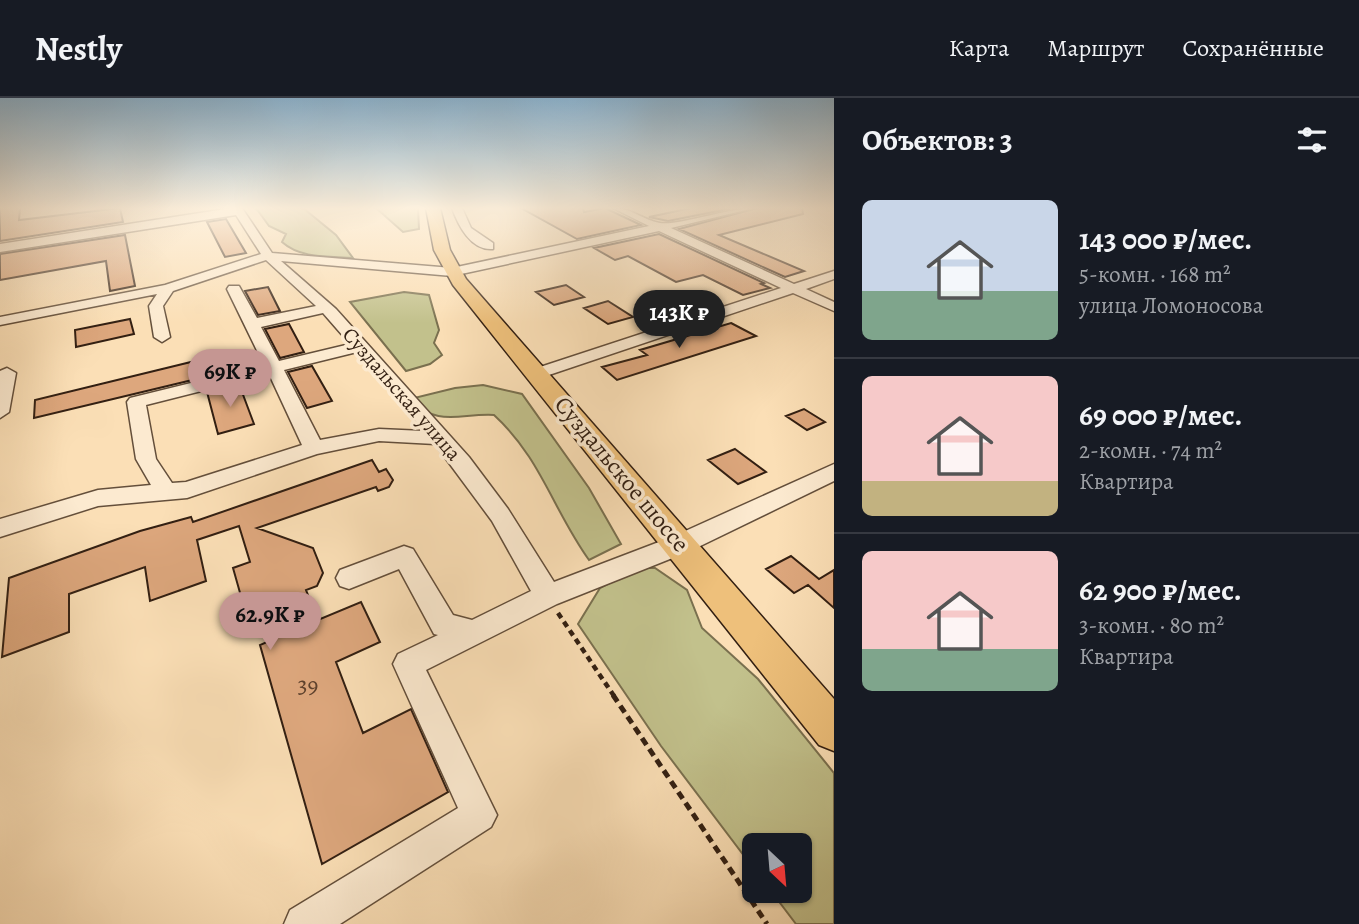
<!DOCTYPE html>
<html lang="ru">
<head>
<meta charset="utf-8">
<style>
  :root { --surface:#171b24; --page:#242831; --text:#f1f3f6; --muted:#9ea1a6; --line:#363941; --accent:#c59692 }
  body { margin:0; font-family:Alegreya,serif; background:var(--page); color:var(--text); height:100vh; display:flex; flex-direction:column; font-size:26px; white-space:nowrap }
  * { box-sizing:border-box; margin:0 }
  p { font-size:23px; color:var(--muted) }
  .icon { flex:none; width:38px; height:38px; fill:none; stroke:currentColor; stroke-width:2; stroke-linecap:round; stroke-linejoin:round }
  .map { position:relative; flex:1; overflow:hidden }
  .drawer { display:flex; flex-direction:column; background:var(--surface); width:525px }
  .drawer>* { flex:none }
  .needle { width:46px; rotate:154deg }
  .tools { position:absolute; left:742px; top:735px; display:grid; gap:14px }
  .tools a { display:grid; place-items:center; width:70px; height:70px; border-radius:10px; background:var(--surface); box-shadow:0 2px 5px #0004; font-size:35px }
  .price { position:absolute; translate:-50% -60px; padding:0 16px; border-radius:24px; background:var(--accent); color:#111; font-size:23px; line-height:46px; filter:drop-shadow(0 2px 4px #0008) }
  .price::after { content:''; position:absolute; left:50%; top:42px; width:21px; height:16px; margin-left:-10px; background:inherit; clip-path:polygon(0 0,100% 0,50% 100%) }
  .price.active { background:#222; color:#fff }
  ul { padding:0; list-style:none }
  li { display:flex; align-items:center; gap:21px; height:175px; padding:0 28px }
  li+li { border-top:2px solid var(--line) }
  li span { display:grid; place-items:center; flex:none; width:196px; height:140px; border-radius:10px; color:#555 }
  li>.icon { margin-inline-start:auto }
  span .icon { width:84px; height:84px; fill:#fffc; stroke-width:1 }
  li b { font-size:30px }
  h2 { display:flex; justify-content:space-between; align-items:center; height:84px; padding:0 28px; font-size:30px }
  header { display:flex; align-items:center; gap:42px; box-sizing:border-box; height:98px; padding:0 35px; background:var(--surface); border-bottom:2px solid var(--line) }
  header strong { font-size:33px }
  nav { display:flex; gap:38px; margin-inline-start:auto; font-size:24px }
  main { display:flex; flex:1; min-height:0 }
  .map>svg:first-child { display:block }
  .green { fill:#c2c18c; stroke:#7a704f; stroke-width:2 }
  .building { fill:#dda77d; stroke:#321f12; stroke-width:2 }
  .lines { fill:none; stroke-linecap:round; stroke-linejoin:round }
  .minor-casing { stroke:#644f3b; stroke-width:3 }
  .major-casing { stroke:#321f12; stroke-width:3 }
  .path-far1 { stroke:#321f12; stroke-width:4.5; stroke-dasharray:6 4.5; stroke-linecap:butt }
  .path { stroke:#321f12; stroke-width:5; stroke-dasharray:8 5; stroke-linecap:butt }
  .minor { fill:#fcead0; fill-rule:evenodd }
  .major { fill:#eec07b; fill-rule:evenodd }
  .labels { text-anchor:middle; stroke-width:7; stroke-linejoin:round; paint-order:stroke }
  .far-street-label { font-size:21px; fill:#321f12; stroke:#fcead0 }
  .street-label { font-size:24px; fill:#321f12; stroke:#fcead0 }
  .near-number-label { font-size:24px; fill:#5d412d }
</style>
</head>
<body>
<header>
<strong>Nestly</strong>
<nav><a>Карта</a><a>Маршрут</a><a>Сохранённые</a></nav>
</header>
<main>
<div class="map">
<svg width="834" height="826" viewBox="0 0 834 826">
  <rect width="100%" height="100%" fill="#fbdfb6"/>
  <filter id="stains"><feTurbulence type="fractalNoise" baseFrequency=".00286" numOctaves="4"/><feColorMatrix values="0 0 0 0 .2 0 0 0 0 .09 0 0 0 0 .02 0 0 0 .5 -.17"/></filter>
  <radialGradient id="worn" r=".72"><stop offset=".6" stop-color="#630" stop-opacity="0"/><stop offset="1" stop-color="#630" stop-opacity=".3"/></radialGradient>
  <path class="green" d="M256,110h47l33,27 17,23c-24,-2 -52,1 -71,-16l4,-8 -17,-8z
    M376,110h42l1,21 -16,3z
    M404,194l25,3 10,35 -5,13 8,12 -12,9 -24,7 -56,-69z
    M483,287l39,9 67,94 32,56 -32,16c-36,-50 -48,-102 -95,-145 -34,-2 -56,13 -84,-16l45,-11z
    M637,470h18l32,22 15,38 56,51 76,94v151h-38l-25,-33h29v-46h-46v24l-93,-123 -83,-122 22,-36z"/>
  <path class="building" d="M0,110h20l-1,12 101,-12 3,14 -123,19z
    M521,110h62l1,4 21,-4 36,17 -64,14z
    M691,110h42l-65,13 -19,-4z
    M757,110h45l1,6 -84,21 85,36 -19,6 -106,-48z
    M226,121l20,34 -21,4 -18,-35z
    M659,136l105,49 -3,1 9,4 -27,7 -40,-20 -27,7 -48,-26 -13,4 -21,-12z
    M125,137l10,51 -25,5 -4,-30 -106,19v-26z
    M566,187l18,12 -30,8 -18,-13z
    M268,189l12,24 -22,4 -13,-24z
    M608,203l25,16 -25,7 -24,-16z
    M130,221l4,15 -58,13 -1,-17z
    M731,225l25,13 -139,44 -15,-13 45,-12 -7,-5z
    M289,226l15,28 -24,6 -15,-29z
    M232,254l7,16 -5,2 -200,48 1,-18z
    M312,268l20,35 -25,7 -19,-36z
    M239,286l15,40 -36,10 -11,-42z
    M804,311l21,13 -18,8 -21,-14z
    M735,351l31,23 -28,12 -30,-24z
    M372,362l7,12 7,-3 7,11 -4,7 -11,4 -2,-4 -119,41 56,20 10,25 -6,13 -11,4 12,30 43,-18 19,40 -44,20 27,71 48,-24 37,83 -126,72 -62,-219 14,-6 -10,-32 -18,7 -13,-46 17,-6 -11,-36 -42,14 9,41 -56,20 -5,-34 -76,27v38l-67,25 7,-79 131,-47 51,-14 2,5z
    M791,458l28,23 15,-9v38l-26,-23 -14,8 -28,-24z"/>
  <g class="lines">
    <defs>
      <path id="minor" d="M232,110h10l30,45 180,15 197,-42 -36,-18c19,0 30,12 47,15 17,3 69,-15 94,-15l-83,20 123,56 40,-13v8l-28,10 28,13v9l-41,-18 -256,86 -9,-5 3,-4 250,-82 -122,-57 -207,45 -171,-15 55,48 133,148 39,52 46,73 118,-45 162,-73v17l-144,70 -133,53 -131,66 71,145 -6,12 -151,97h-56l6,-14 168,-102 -65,-144 5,-10 40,-19 -4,-1 -35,-65 -50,20 -9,-3 -4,-8 4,-8 64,-24 9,3 40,66 19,5 59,-29 -39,-70 -57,-77 -56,-3 -62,13 -130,44 -89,8 -98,31v-18l98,-29 53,-5 -15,-26 -9,-57 3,-4 134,-33 -37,-76 2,-3h10l18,32 59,-12 -50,-46 -93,31 -10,15 7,31 -8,5 -8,-5 -5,-31 8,-12 -157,31v-8l165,-32 96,-31 -25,-39 -236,37v-8zM323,215l27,31 -71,17 -18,-34zM357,254l67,79 -45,-2 -59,11 -36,-70zM269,276l33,71 -116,37 -14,1 -16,-24 -10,-54z
        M452,110h10l9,20 22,15v6c-22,2 -35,-24 -41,-41z
        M7,270l9,5 -7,39 -9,6v-47z"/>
      <path id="major" d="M426,110h14l10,42 16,29 368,420v52l-15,-6 -366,-460 -19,-35z"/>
    </defs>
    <use href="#minor" class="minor-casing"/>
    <use href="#major" class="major-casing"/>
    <path class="path-far1" d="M558,515l56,83"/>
    <path class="path" d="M613,597l154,229"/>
    <use href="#minor" class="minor"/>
    <use href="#major" class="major"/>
  </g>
  <linearGradient id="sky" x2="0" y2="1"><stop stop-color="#8cb6d4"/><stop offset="0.49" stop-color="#fdf1de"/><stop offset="1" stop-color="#fdf1de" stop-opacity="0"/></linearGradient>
  <rect width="834" height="225" fill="url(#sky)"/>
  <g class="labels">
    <g class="far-street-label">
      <text transform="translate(402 296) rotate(49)" y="7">Суздальская улица</text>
    </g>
    <g class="street-label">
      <text transform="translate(622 376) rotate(50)" y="8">Суздальское шоссе</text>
    </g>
    <g class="near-number-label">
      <text x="308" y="595">39</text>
    </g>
  </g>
  <rect width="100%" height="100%" filter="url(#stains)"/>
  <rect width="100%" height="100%" fill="url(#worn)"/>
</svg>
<div class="tools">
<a><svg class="needle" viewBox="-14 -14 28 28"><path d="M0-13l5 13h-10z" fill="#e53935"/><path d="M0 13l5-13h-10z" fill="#9ea1a6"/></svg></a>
</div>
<b class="price active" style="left:679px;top:252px">143K ₽</b>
<b class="price" style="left:230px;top:311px">69K ₽</b>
<b class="price" style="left:270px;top:554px">62.9K ₽</b>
</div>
<section class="drawer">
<h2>Объектов: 3<svg class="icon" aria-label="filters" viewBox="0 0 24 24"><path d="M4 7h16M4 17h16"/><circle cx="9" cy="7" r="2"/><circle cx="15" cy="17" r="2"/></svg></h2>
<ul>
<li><span style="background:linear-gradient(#c9d6e8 65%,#7fa58c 0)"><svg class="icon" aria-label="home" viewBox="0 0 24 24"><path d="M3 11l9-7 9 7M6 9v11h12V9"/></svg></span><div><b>143 000 ₽/мес.</b><p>5-комн. · 168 m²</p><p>улица Ломоносова</p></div></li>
<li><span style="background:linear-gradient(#f6c9c9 75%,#c2b280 0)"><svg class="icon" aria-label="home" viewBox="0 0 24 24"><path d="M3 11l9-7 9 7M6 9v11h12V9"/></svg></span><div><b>69 000 ₽/мес.</b><p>2-комн. · 74 m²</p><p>Квартира</p></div></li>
<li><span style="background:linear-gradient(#f6c9c9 70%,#7fa58c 0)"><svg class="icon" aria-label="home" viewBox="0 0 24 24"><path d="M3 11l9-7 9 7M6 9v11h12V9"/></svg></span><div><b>62 900 ₽/мес.</b><p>3-комн. · 80 m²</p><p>Квартира</p></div></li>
</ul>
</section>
</main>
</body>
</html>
